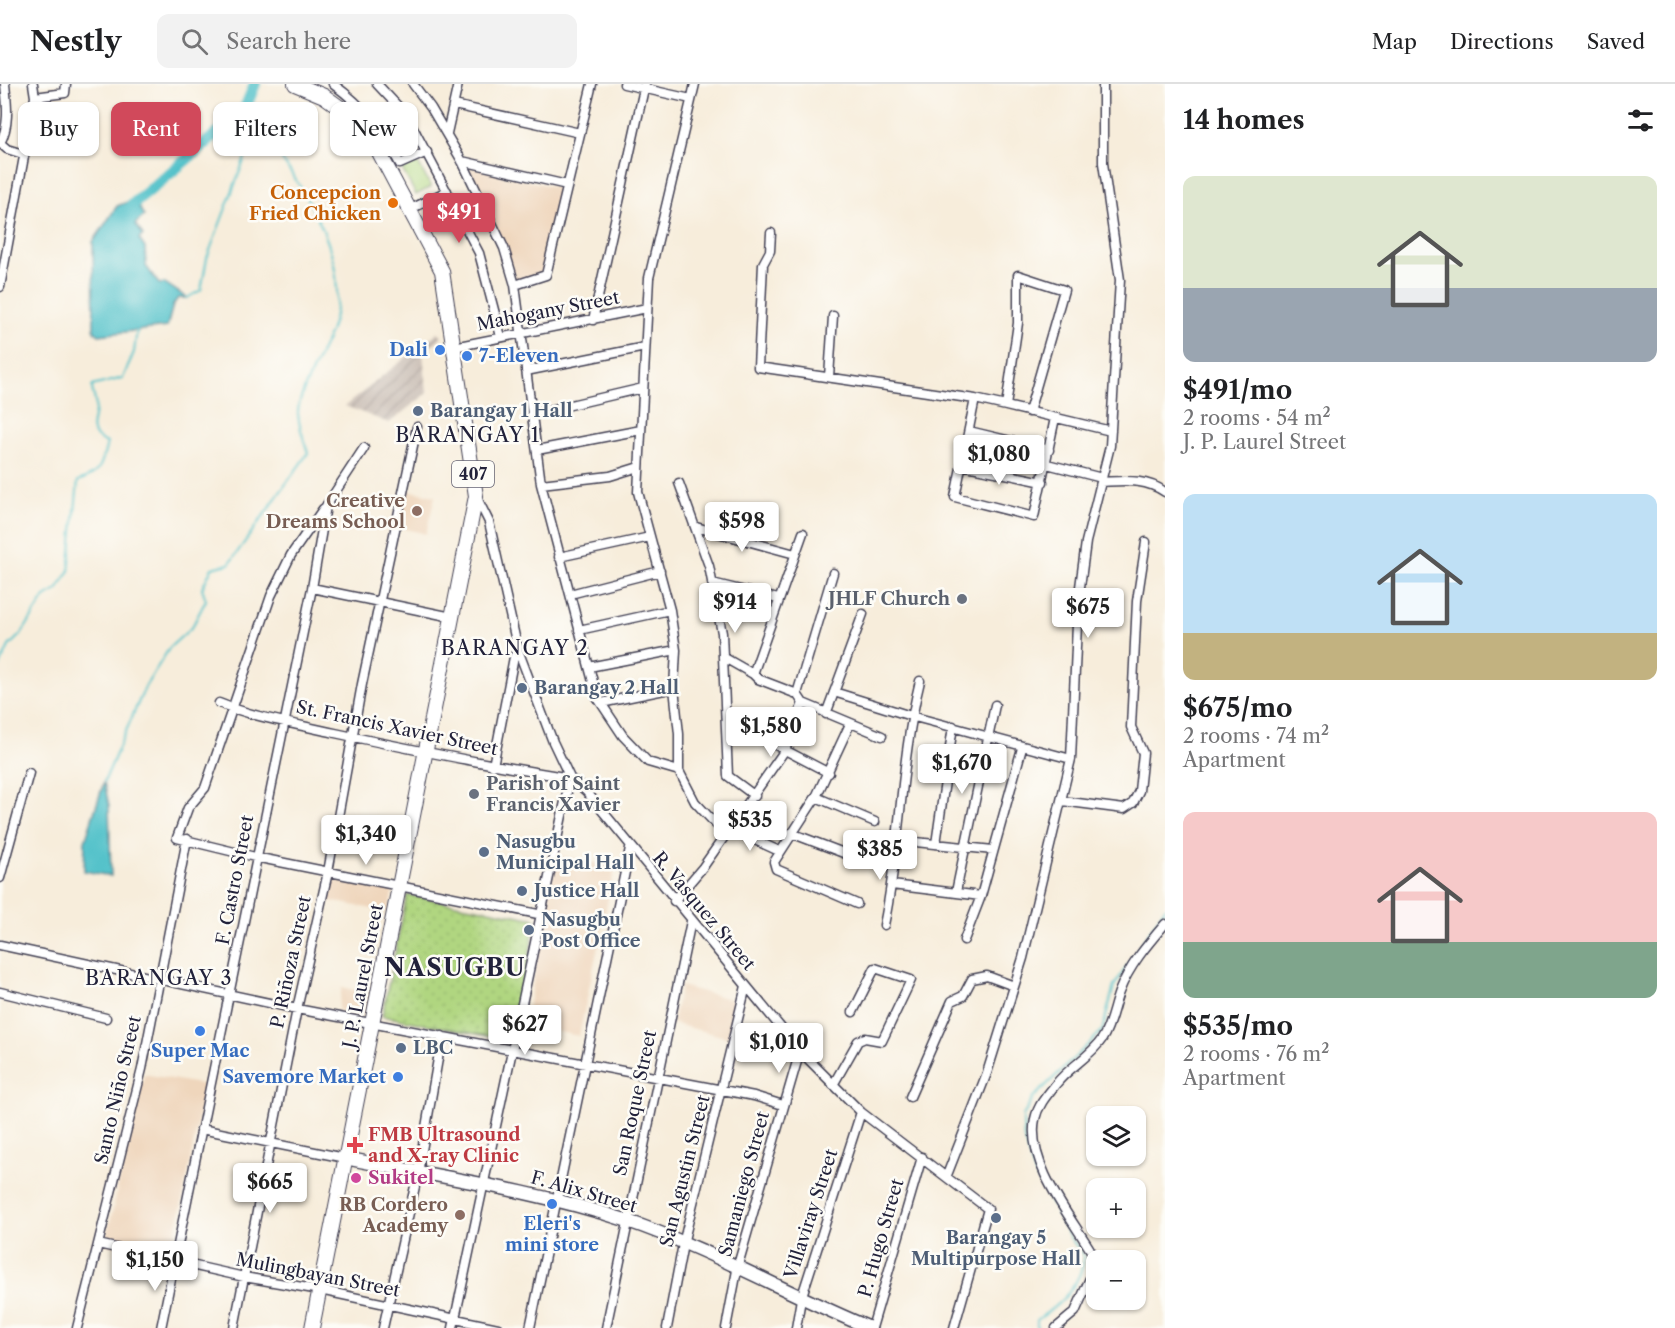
<!DOCTYPE html>
<html lang="en">
<head>
<meta charset="utf-8">
<style>
  :root { --surface:#fff; --page:#f2f2f2; --text:#202124; --muted:#757577; --line:#e0e0e0; --accent:#d1495b }
  body { margin:0; font-family:"Libre Caslon Text",serif; background:var(--page); color:var(--text); height:100vh; display:flex; flex-direction:column; font-size:22px; white-space:nowrap }
  * { box-sizing:border-box; margin:0 }
  p { font-size:20px; color:var(--muted) }
  .icon { flex:none; width:33px; height:33px; fill:none; stroke:currentColor; stroke-width:2; stroke-linecap:round; stroke-linejoin:round }
  .map { position:relative; flex:1; overflow:hidden }
  .side { display:flex; flex-direction:column; background:var(--surface); width:510px }
  .side>* { flex:none }
  .top-card { position:absolute; left:18px; top:18px; width:570px; height:54px; display:flex; gap:12px }
  .buttons { position:absolute; left:1086px; top:1022px; display:grid; gap:12px }
  .buttons a { display:grid; place-items:center; width:60px; height:60px; border-radius:12px; background:var(--surface); box-shadow:0 2px 4px #0004; font-size:30px }
  .price { position:absolute; translate:-50% -51px; padding:0 14px; border-radius:6px; background:#fff; color:#222; font-size:20px; line-height:39px; filter:drop-shadow(0 2px 3px #0008) }
  .price::after { content:''; position:absolute; left:50%; top:36px; width:18px; height:14px; margin-left:-9px; background:inherit; clip-path:polygon(0 0,100% 0,50% 100%) }
  .price.on { background:var(--accent); color:#fff }
  ul { padding:0; list-style:none }
  li { display:grid; align-content:center; gap:12px; height:318px; padding:0 18px }
  li span { display:grid; place-items:center; height:186px; border-radius:12px; color:#555 }
  li>.icon { margin-inline-start:auto }
  span .icon { width:108px; height:108px; fill:#fffc; stroke-width:1 }
  li b { font-size:26px }
  h2 { display:flex; justify-content:space-between; align-items:center; height:72px; padding:0 18px; font-size:26px }
  .chip { padding:0 21px; border-radius:12px; background:var(--surface); box-shadow:0 2px 4px #0004; font-size:21px; line-height:54px }
  .chip.on { background:var(--accent); color:#fff }
  header { display:flex; align-items:center; gap:36px; box-sizing:border-box; height:84px; padding:0 30px; background:var(--surface); border-bottom:2px solid var(--line) }
  header strong { font-size:28px }
  nav { display:flex; gap:33px; margin-inline-start:auto; font-size:21px }
  .search { width:420px; height:54px; background:var(--page); display:flex; align-items:center; gap:15px; box-sizing:border-box; padding:0 21px; border-radius:12px; color:var(--muted); font-size:22px }
  main { display:flex; flex:1; min-height:0 }
  .map>svg:first-child { display:block }
  .built { fill:#efd6bc }
  .industrial { fill:url(#industrial-furrows) }
  .grass { fill:url(#grass-dots); stroke:#697c5e; stroke-width:1.5 }
  .pitch { fill:#b0d680; stroke:#697c5e; stroke-width:1.5 }
  .water { fill:#54c2ca; stroke:#3b7282; stroke-width:1.5 }
  .lines { fill:none; stroke-linecap:round; stroke-linejoin:round }
  .stream { stroke:#54c2ca; stroke-width:2 }
  .river { stroke:#54c2ca; stroke-width:12 }
  .street-casing { stroke:#424053; stroke-width:11 }
  .secondary-casing { stroke:#424053; stroke-width:15 }
  .primary-casing { stroke:#424053; stroke-width:16 }
  .street { stroke:#fff; stroke-width:8 }
  .secondary { stroke:#fff; stroke-width:12 }
  .primary { stroke:#fff; stroke-width:14 }
  .food-dot { fill:#e8710a; stroke:#fdfcf7; stroke-width:2 }
  .shop-dot { fill:#3f7fe0; stroke:#fdfcf7; stroke-width:2 }
  .service-dot { fill:#5c6f8a; stroke:#fdfcf7; stroke-width:2 }
  .education-dot { fill:#8d6e63; stroke:#fdfcf7; stroke-width:2 }
  .worship-dot { fill:#6b7280; stroke:#fdfcf7; stroke-width:2 }
  .health-dot { fill:#e0444e; stroke:#fdfcf7; stroke-width:2 }
  .hotel-dot { fill:#d1479c; stroke:#fdfcf7; stroke-width:2 }
  .labels { text-anchor:middle; stroke-width:5; stroke-linejoin:round; paint-order:stroke }
  .shield { fill:#fdfcf7; stroke:#646373; stroke-width:1.5 }
  .shield-label { font-size:16px; font-weight:bold; fill:#22223b }
  .food-label { font-size:18px; font-weight:bold; fill:#c56008; stroke:#fdfcf7; text-anchor:end }
  .street-label { font-size:18px; fill:#22223b; stroke:#fdfcf7 }
  .shop-label { font-size:18px; font-weight:bold; fill:#366cbe; stroke:#fdfcf7; text-anchor:end }
  .service-label { font-size:18px; font-weight:bold; fill:#4e5e75; stroke:#fdfcf7; text-anchor:start }
  .education-label { font-size:18px; font-weight:bold; fill:#785e54; stroke:#fdfcf7; text-anchor:end }
  .worship-label { font-size:18px; font-weight:bold; fill:#5b616d; stroke:#fdfcf7; text-anchor:end }
  .health-label { font-size:18px; font-weight:bold; fill:#be3a42; stroke:#fdfcf7; text-anchor:start }
  .hotel-label { font-size:18px; font-weight:bold; fill:#b23c85; stroke:#fdfcf7; text-anchor:start }
  .neighbourhood-label { font-size:20px; letter-spacing:1.5px; fill:#22223b; stroke:#fdfcf7 }
  .district-label { font-size:24px; font-weight:bold; letter-spacing:1.5px; fill:#22223b; stroke:#fdfcf7 }
</style>
</head>
<body>
<header>
<strong>Nestly</strong>
<div class="search"><svg class="icon" aria-label="search" viewBox="0 0 24 24"><circle cx="10" cy="10" r="6"/><path d="M15 15l6 6"/></svg>Search here</div>
<nav><a>Map</a><a>Directions</a><a>Saved</a></nav>
</header>
<main>
<div class="map">
<svg width="1165" height="1244" viewBox="0 0 1165 1244">
  <defs>
    <pattern id="industrial-furrows" width="10" height="10" patternUnits="userSpaceOnUse" patternTransform="scale(1.5)"><rect width="10" height="10" fill="#cdc2b9"/><path d="M-1 1l2-2M0 10L10 0M9 11l2-2" fill="none" stroke="#b0a6a0"/></pattern>
    <pattern id="grass-dots" width="8" height="8" patternUnits="userSpaceOnUse" patternTransform="scale(1.5)"><rect width="8" height="8" fill="#b0d680"/><path d="M2 2h.1M6 6h.1" fill="none" stroke="#97b770" stroke-width="1.8" stroke-linecap="round"/></pattern>
  </defs>
  <rect width="100%" height="100%" fill="#fdfcf7"/>
  <filter id="ink" filterUnits="userSpaceOnUse"><feTurbulence type="fractalNoise" baseFrequency=".0167" numOctaves="2"/><feDisplacementMap in="SourceGraphic" scale="12" xChannelSelector="R" yChannelSelector="G"/><feConvolveMatrix kernelMatrix="1 2 1 2 8 2 1 2 1" color-interpolation-filters="sRGB"/></filter>
  <filter id="wash" filterUnits="userSpaceOnUse"><feTurbulence type="fractalNoise" baseFrequency=".008" numOctaves="4" result="noise"/><feDisplacementMap in="SourceGraphic" scale="24" xChannelSelector="R" yChannelSelector="G"/><feGaussianBlur stdDeviation="1.35" result="paint"/><feColorMatrix in="noise" values="0 0 0 0 0 0 0 0 0 0 0 0 0 0 0 0 0 1.4 0 .05"/><feComposite in="paint" operator="in"/></filter>
  <g filter="url(#wash)">
    <rect width="100%" height="100%" fill="#f7eddb"/>
    <path class="built" d="M466,82l97,23 -18,85 -28,9z
      M407,406l28,6 -9,38 -28,-7z
      M557,771l58,12 -36,169 -54,-11z
      M331,795l62,12 -5,21 -62,-12z
      M681,902l56,15 -8,37 -57,-15z
      M342,903l33,8 -4,22 -33,-7z
      M144,990l61,11 -31,159 -35,-8 -3,14 -31,-6z"/>
    <path class="industrial" d="M438,248l4,4 -19,18 4,39 -38,30 -44,-17z"/>
    <path class="grass" d="M407,811l129,24 -23,122 -131,-25z"/>
    <path class="pitch" d="M417,77l14,26 -15,8 -14,-26z"/>
    <path class="water" d="M251,0h8l-6,17 -9,4z
      M127,118l12,5 5,9 -9,8 8,11 -4,4 6,9 1,18 13,18 6,-1 22,15h-9l-5,7 -6,22 -68,8 -5,-4 -1,-89 24,-36z
      M104,698l5,23 2,71 -27,-5 1,-30z"/>
    <g class="lines">
      <path class="stream" d="M187,214l14,-8 6,-32 39,-103 -1,-19 12,-9
        M0,582l9,-20 13,-13 23,-36 12,-7 12,-18 9,-91c24,-8 23,-15 29,-38 -27,-12 -8,-24 -12,-42 -1,-6 -3,-8 -3,-15l31,-8 11,-26 3,-22
        M104,698l41,-95 25,-40 22,-20 14,-27 -4,-12 10,-20 17,-4 79,-111c-4,-12 -9,-26 -10,-39 -2,-16 27,-67 33,-85 27,-76 -41,-162 -87,-218
        M1037,1244v-8c22,-15 45,-35 47,-64l-15,-20 -35,-65 -10,-32 -1,-23 11,-19 68,-66 12,-45 51,-78"/>
      <path class="river" d="M119,132l125,-105 11,-27"/>
    </g>
  </g>
  <g filter="url(#ink)">
    <g class="lines">
      <defs>
        <path id="street" d="M333,0c33,24 48,45 67,80l27,-12
          M377,0l30,32 72,137 21,80
          M413,0l18,24 31,53 42,87 11,37 26,199 56,213 26,39 25,26 31,9
          M624,0l67,15
          M695,0l-46,194 -11,214 32,118 6,40 -2,38 5,46v37l16,31 31,33
          M35,13l30,-4 1,-9
          M454,21l126,28
          M447,49l11,-49
          M0,59c10,-18 7,-39 5,-59
          M0,59l7,6 16,5
          M462,77l105,24
          M411,125l36,-18
          M771,149l-1,18 -7,13 -5,103 217,32
          M515,201l31,-10 46,-191
          M0,203l35,-190 -2,-13
          M593,236l52,-236
          M454,263l193,-39
          M526,287l119,-24
          M829,293l4,-61
          M1006,322l-31,-7 -20,98 79,20 21,-99
          M1029,328l35,-122 -46,-15v48l-12,83 105,25
          M532,330l111,-26
          M969,347l80,19
          M537,366l104,-20
          M1047,380l55,14
          M962,381l81,17
          M1101,398c24,-1 44,-4 64,10
          M679,399l30,83 13,67 6,143 27,20
          M541,400l69,-8 29,-9
          M476,412l13,26 29,128 35,92 17,36 16,13 214,260 61,61 127,97 -34,119
          M323,425l-32,46 -20,41 -66,192 -17,20 -11,30 78,19 288,58
          M696,443l99,27
          M559,473l91,-20
          M712,499l66,16
          M312,504l140,29
          M570,510l90,-23
          M579,546l91,-20
          M723,573l30,17 50,-141
          M589,583l87,-17
          M753,590l5,5 39,15
          M834,608l77,24 160,43
          M219,619c37,15 77,21 116,30 78,17 156,32 235,45l-117,550
          M601,619l73,-15
          M803,619l79,33
          M826,630l37,-100
          M726,635l103,54
          M850,640l-34,73 -42,65 2,7 81,35
          M493,682l21,-109 4,-7
          M816,713l59,25
          M1062,717l62,8 9,-6 6,-12 4,-38 -12,-26 6,-126 9,-59
          M731,745l48,22
          M791,749l71,27
          M896,756l97,10
          M936,760l17,-118
          M0,794l29,-105
          M892,801l89,11 41,-148
          M956,808l39,-187
          M674,817l29,-34 82,-117 18,-47 -6,-9 36,-121
          M884,841c17,-80 16,-164 36,-244
          M964,856l17,-44
          M0,861l297,64 457,87 29,9
          M0,908l106,26
          M833,1001l25,-44 7,-3 17,3 29,-61 -36,-12 -22,44
          M910,1013l42,-96 11,-5 9,-17 15,-3 27,10
          M201,1045l144,29
          M947,1091l40,-102 36,-115 48,-199 7,-157 8,-60 24,-96 10,-166 -17,-117v-79
          M98,1160l146,33 76,13 178,38
          M77,1244l65,-259 45,-230
          M161,1244l151,-740 14,-82 38,-58
          M234,1244l63,-319 31,-137 34,-188 55,-257
          M383,1244l35,-155 24,-137
          M530,1244l100,-480
          M606,1244l85,-407
          M667,1244l16,-84 63,-258
          M726,1244l12,-63 62,-214
          M796,1244l5,-29 60,-187
          M872,1244l50,-171
          M1056,1244l19,-16 21,-47 -5,-14c-21,-35 -65,-89 -56,-132 3,-14 12,-24 21,-35 13,-17 34,-27 46,-45 9,-14 11,-31 17,-47 10,-26 28,-47 46,-68"/>
        <path id="secondary" d="M345,1074c94,19 189,32 280,62 85,29 163,74 245,108"/>
        <path id="primary" d="M295,0l29,12 25,18 24,27 69,130 34,225 -164,832"/>
      </defs>
      <use href="#street" class="street-casing"/>
      <use href="#secondary" class="secondary-casing"/>
      <use href="#primary" class="primary-casing"/>
      <use href="#street" class="street"/>
      <use href="#secondary" class="secondary"/>
      <use href="#primary" class="primary"/>
    </g>
  </g>
  <circle class="food-dot" cx="393" cy="119" r="6"/>
  <g class="shop-dot">
    <circle cx="440" cy="266" r="6"/>
    <circle cx="467" cy="272" r="6"/>
    <circle cx="200" cy="947" r="6"/>
    <circle cx="398" cy="993" r="6"/>
    <circle cx="552" cy="1120" r="6"/>
  </g>
  <g class="service-dot">
    <circle cx="418" cy="327" r="6"/>
    <circle cx="522" cy="604" r="6"/>
    <circle cx="484" cy="768" r="6"/>
    <circle cx="522" cy="807" r="6"/>
    <circle cx="529" cy="846" r="6"/>
    <circle cx="401" cy="964" r="6"/>
    <circle cx="996" cy="1134" r="6"/>
  </g>
  <g class="education-dot">
    <circle cx="417" cy="427" r="6"/>
    <circle cx="460" cy="1131" r="6"/>
  </g>
  <g class="worship-dot">
    <circle cx="962" cy="515" r="6"/>
    <circle cx="474" cy="710" r="6"/>
  </g>
  <path class="health-dot" d="M352 1052h6v6h6v6h-6v6h-6v-6h-6v-6h6z"/>
  <circle class="hotel-dot" cx="356" cy="1094" r="6"/>
  <g class="labels">
    <rect class="shield" x="452" y="377" width="42" height="26" rx="4.5"/>
    <g class="shield-label">
      <text x="473" y="396">407</text>
    </g>
    <g class="food-label">
      <text x="381" y="115">Concepcion<tspan x="381" dy="21">Fried Chicken</tspan></text>
    </g>
    <g class="street-label">
      <text transform="translate(548 227) rotate(-11)" y="6">Mahogany Street</text>
      <text transform="translate(397 644) rotate(12)" y="6">St. Francis Xavier Street</text>
      <text transform="translate(235 796) rotate(-79)" y="6">F. Castro Street</text>
      <text transform="translate(704 827) rotate(50)" y="6">R. Vasquez Street</text>
      <text transform="translate(291 878) rotate(-78)" y="6">P. Riñoza Street</text>
      <text transform="translate(363 892) rotate(-79)" y="6">J. P. Laurel Street</text>
      <text transform="translate(118 1006) rotate(-77)" y="6">Santo Niño Street</text>
      <text transform="translate(635 1019) rotate(-78)" y="6">San Roque Street</text>
      <text transform="translate(685 1087) rotate(-76)" y="6">San Agustin Street</text>
      <text transform="translate(744 1100) rotate(-75)" y="6">Samaniego Street</text>
      <text transform="translate(584 1108) rotate(16)" y="6">F. Alix Street</text>
      <text transform="translate(811 1130) rotate(-72)" y="6">Villaviray Street</text>
      <text transform="translate(881 1154) rotate(-74)" y="6">P. Hugo Street</text>
      <text transform="translate(318 1191) rotate(11)" y="6">Mulingbayan Street</text>
    </g>
    <g class="shop-label">
      <text x="428" y="272">Dali</text>
      <text x="479" y="278" text-anchor="start">7-Eleven</text>
      <text x="200" y="973" text-anchor="middle">Super Mac</text>
      <text x="386" y="999">Savemore Market</text>
      <text x="552" y="1146" text-anchor="middle">Eleri's<tspan x="552" dy="21">mini store</tspan></text>
    </g>
    <g class="service-label">
      <text x="430" y="333">Barangay 1 Hall</text>
      <text x="534" y="610">Barangay 2 Hall</text>
      <text x="496" y="764">Nasugbu<tspan x="496" dy="21">Municipal Hall</tspan></text>
      <text x="534" y="813">Justice Hall</text>
      <text x="541" y="842">Nasugbu<tspan x="541" dy="21">Post Office</tspan></text>
      <text x="413" y="970">LBC</text>
      <text x="996" y="1160" text-anchor="middle">Barangay 5<tspan x="996" dy="21">Multipurpose Hall</tspan></text>
    </g>
    <g class="education-label">
      <text x="405" y="423">Creative<tspan x="405" dy="21">Dreams School</tspan></text>
      <text x="448" y="1127">RB Cordero<tspan x="448" dy="21">Academy</tspan></text>
    </g>
    <g class="worship-label">
      <text x="950" y="521">JHLF Church</text>
      <text x="486" y="706" text-anchor="start">Parish of Saint<tspan x="486" dy="21">Francis Xavier</tspan></text>
    </g>
    <g class="health-label">
      <text x="368" y="1057">FMB Ultrasound<tspan x="368" dy="21">and X-ray Clinic</tspan></text>
    </g>
    <g class="hotel-label">
      <text x="368" y="1100">Sukitel</text>
    </g>
    <g class="neighbourhood-label">
      <text x="468" y="358">BARANGAY 1</text>
      <text x="515" y="571">BARANGAY 2</text>
      <text x="159" y="901">BARANGAY 3</text>
    </g>
    <g class="district-label">
      <text x="455" y="892">NASUGBU</text>
    </g>
  </g>
</svg>
<div class="buttons">
<a><svg class="icon" aria-label="layers" viewBox="0 0 24 24"><path d="M12 4l9 5-9 5-9-5zM3 14l9 5 9-5"/></svg></a>
<a>+</a>
<a>−</a>
</div>
<b class="price on" style="left:459px;top:160px">$491</b>
<b class="price" style="left:999px;top:402px">$1,080</b>
<b class="price" style="left:742px;top:469px">$598</b>
<b class="price" style="left:735px;top:550px">$914</b>
<b class="price" style="left:1088px;top:555px">$675</b>
<b class="price" style="left:771px;top:674px">$1,580</b>
<b class="price" style="left:962px;top:711px">$1,670</b>
<b class="price" style="left:750px;top:768px">$535</b>
<b class="price" style="left:366px;top:782px">$1,340</b>
<b class="price" style="left:880px;top:797px">$385</b>
<b class="price" style="left:525px;top:972px">$627</b>
<b class="price" style="left:779px;top:990px">$1,010</b>
<b class="price" style="left:270px;top:1130px">$665</b>
<b class="price" style="left:155px;top:1208px">$1,150</b>
<div class="top-card">
<a class="chip">Buy</a>
<a class="chip on">Rent</a>
<a class="chip">Filters</a>
<a class="chip">New</a>
</div>
</div>
<section class="side">
<h2>14 homes<svg class="icon" aria-label="filters" viewBox="0 0 24 24"><path d="M4 7h16M4 17h16"/><circle cx="9" cy="7" r="2"/><circle cx="15" cy="17" r="2"/></svg></h2>
<ul>
<li><span style="background:linear-gradient(#dfe7d0 60%,#9aa5b1 0)"><svg class="icon" aria-label="home" viewBox="0 0 24 24"><path d="M3 11l9-7 9 7M6 9v11h12V9"/></svg></span><div><b>$491/mo</b><p>2 rooms · 54 m²</p><p>J. P. Laurel Street</p></div></li>
<li><span style="background:linear-gradient(#bfe0f5 75%,#c2b280 0)"><svg class="icon" aria-label="home" viewBox="0 0 24 24"><path d="M3 11l9-7 9 7M6 9v11h12V9"/></svg></span><div><b>$675/mo</b><p>2 rooms · 74 m²</p><p>Apartment</p></div></li>
<li><span style="background:linear-gradient(#f6c9c9 70%,#7fa58c 0)"><svg class="icon" aria-label="home" viewBox="0 0 24 24"><path d="M3 11l9-7 9 7M6 9v11h12V9"/></svg></span><div><b>$535/mo</b><p>2 rooms · 76 m²</p><p>Apartment</p></div></li>
</ul>
</section>
</main>
</body>
</html>
